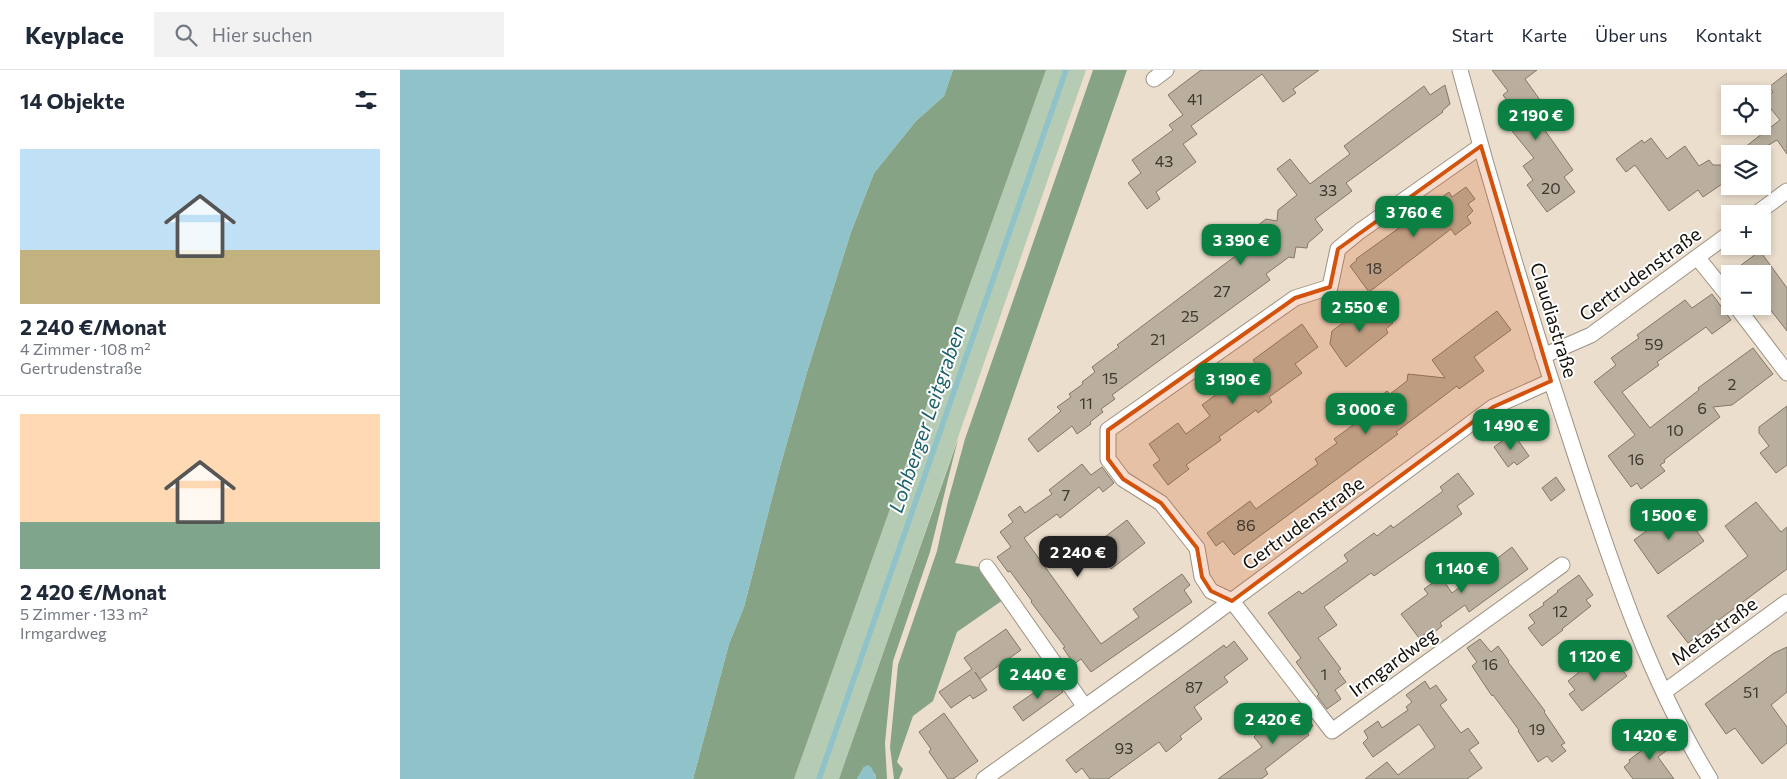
<!DOCTYPE html>
<html lang="de">
<head>
<meta charset="utf-8">
<style>
  :root { --surface:#fff; --page:#f2f2f3; --text:#1f2937; --muted:#747a83; --line:#e0e1e3; --accent:#0b8043 }
  body { margin:0; font-family:Commissioner,sans-serif; background:var(--page); color:var(--text); height:100vh; display:flex; flex-direction:column; font-size:19px; white-space:nowrap }
  * { box-sizing:border-box; margin:0 }
  p { font-size:16px; color:var(--muted) }
  .icon { flex:none; width:28px; height:28px; fill:none; stroke:currentColor; stroke-width:2; stroke-linecap:round; stroke-linejoin:round }
  .map { position:relative; flex:1; overflow:hidden }
  .side { display:flex; flex-direction:column; background:var(--surface); width:400px }
  .side>* { flex:none }
  .fabs { position:absolute; left:1321px; top:15px; display:grid; gap:10px }
  .fabs a { display:grid; place-items:center; width:50px; height:50px; border-radius:0px; background:var(--surface); box-shadow:0 2px 8px #0003; font-size:25px }
  .price { position:absolute; translate:-50% -42px; padding:0 11px; border-radius:10px; background:var(--accent); color:#fff; font-size:16px; line-height:32px; filter:drop-shadow(0 1px 2px #0008) }
  .price::after { content:''; position:absolute; left:50%; top:30px; width:15px; height:11px; margin-left:-8px; background:inherit; clip-path:polygon(0 0,100% 0,50% 100%) }
  .price.on { background:#222; color:#fff }
  ul { padding:0; list-style:none }
  li { display:grid; align-content:center; gap:10px; height:265px; padding:0 20px }
  li+li { border-top:1px solid var(--line) }
  li span { display:grid; place-items:center; height:155px; border-radius:0px; color:#555 }
  li>.icon { margin-inline-start:auto }
  span .icon { width:90px; height:90px; fill:#fffc; stroke-width:1 }
  li b { font-size:21px }
  h2 { display:flex; justify-content:space-between; align-items:center; height:60px; padding:0 20px; font-size:21px }
  header { display:flex; align-items:center; gap:30px; box-sizing:border-box; height:70px; padding:0 25px; background:var(--surface); border-bottom:1px solid var(--line) }
  header strong { font-size:24px }
  nav { display:flex; gap:28px; margin-inline-start:auto; font-size:18px }
  .search { width:350px; height:45px; background:var(--page); display:flex; align-items:center; gap:12px; box-sizing:border-box; padding:0 18px; border-radius:0px; color:var(--muted); font-size:19px }
  main { display:flex; flex:1; min-height:0 }
  .map>svg:first-child { display:block }
  .green { fill:#b5cbb3 }
  .forest { fill:#87a385 }
  .water { fill:#8fc2c9 }
  .lines { fill:none; stroke-linecap:round; stroke-linejoin:round }
  .stream { stroke:#8fc2c9; stroke-width:5.5 }
  .building { fill:#baaf9e; stroke:#837868 }
  .street-casing { stroke:#9e9383; stroke-width:17 }
  .street { stroke:#fff; stroke-width:15 }
  .marked { fill:#d3520c; fill-opacity:0.2; stroke:#d3520c; stroke-width:4; stroke-linejoin:round }
  .labels { text-anchor:middle; stroke-width:4; stroke-linejoin:round; paint-order:stroke }
  .number-label { font-size:16px; fill:#3e382f }
  .street-label { font-size:19px; fill:#14100a; stroke:#fff }
  .water-label { font-size:20px; font-style:italic; fill:#1b6069; stroke:#fff }
</style>
</head>
<body>
<header>
<strong>Keyplace</strong>
<div class="search"><svg class="icon" aria-label="search" viewBox="0 0 24 24"><circle cx="10" cy="10" r="6"/><path d="M15 15l6 6"/></svg>Hier suchen</div>
<nav><a>Start</a><a>Karte</a><a>Über uns</a><a>Kontakt</a></nav>
</header>
<main>
<section class="side">
<h2>14 Objekte<svg class="icon" aria-label="filters" viewBox="0 0 24 24"><path d="M4 7h16M4 17h16"/><circle cx="9" cy="7" r="2"/><circle cx="15" cy="17" r="2"/></svg></h2>
<ul>
<li><span style="background:linear-gradient(#bfe0f5 65%,#c2b280 0)"><svg class="icon" aria-label="home" viewBox="0 0 24 24"><path d="M3 11l9-7 9 7M6 9v11h12V9"/></svg></span><div><b>2 240 €/Monat</b><p>4 Zimmer · 108 m²</p><p>Gertrudenstraße</p></div></li>
<li><span style="background:linear-gradient(#ffd9b3 70%,#7fa58c 0)"><svg class="icon" aria-label="home" viewBox="0 0 24 24"><path d="M3 11l9-7 9 7M6 9v11h12V9"/></svg></span><div><b>2 420 €/Monat</b><p>5 Zimmer · 133 m²</p><p>Irmgardweg</p></div></li>
</ul>
</section>
<div class="map">
<svg width="1387" height="709" viewBox="0 0 1387 709">
  <rect width="100%" height="100%" fill="#ebdecd"/>
  <path class="green" d="M646,0h40l-247,709h-45z"/>
  <path class="forest" d="M553,0h93l-252,709h-101l36,-135 15,-37 36,-140 27,-95 44,-140 23,-59 42,-52 28,-25z
    M693,0h34l-172,493 24,4 24,33 -46,32 -24,69 -20,15 -16,46 6,7 -4,10h-5l-4,-32 8,-82 39,-114 11,-50 17,-62z
    M558,369l-28,113 -37,109 -8,82 2,36h-11l-1,-5 -11,-7 -7,12h-18z"/>
  <path class="water" d="M0,0h553l-9,26 -28,25 -42,52 -23,59 -44,140 -27,95 -36,140 -15,37 -36,135h-293z
    M468,695l4,3 4,11h-19l7,-12z"/>
  <g class="lines">
    <path class="stream" d="M419,709l247,-709"/>
  </g>
  <path class="building" d="M801,0h118l-26,19 3,4 -13,9 -21,-28 -71,52 6,8 -14,10 13,18 -40,30 4,7 -13,10 -19,-26 13,-10 -9,-13 41,-30 -4,-5 14,-10 -15,-20z
    M1092,0h45l-12,9 20,28 -11,8 39,55 -9,7 11,15 -28,20 -20,-27 6,-5 -10,-14 11,-8 -22,-27 6,-4 -10,-14 5,-4 -10,-14 5,-4z
    M1387,3v81l-10,-14 -23,14h-4l-5,-7 35,-27 -17,-21 10,-7 -4,-5z
    M1045,15l5,19 -8,7 1,1 -97,71 6,8 -37,28 8,11 -15,13 -1,5 -11,-1 -2,11 -5,-1 -23,17 4,6 -158,115 3,4 -14,10 2,3 -13,10 1,2 -14,10 -5,-8 -34,26 -10,-13 33,-28 -4,-4 14,-10 -2,-3 14,-10 -1,-2 13,-10 -3,-5 27,-20 -2,-2 137,-103 3,-16 9,-7 11,2 1,-11 19,-15 -20,-26 13,-10 20,25 40,-30 -6,-8 80,-60 6,9z
    M1251,68l16,21 18,-13 14,20 10,-6 4,5h12l-3,13 3,4 -22,15 -5,-7 -29,21 -34,-46 -9,7 -10,-13 26,-19 2,3z
    M1066,117l9,12 -7,5 5,7 -6,6 4,6 -16,12 -4,-6 -82,63 -19,-26 7,-6 -1,-1 93,-67 3,5z
    M1360,181l27,37v43l-25,-32v-25h-33z
    M1312,224l19,26 -19,14 -6,-7 -49,35 2,3 -37,27 28,36 49,-38 -1,-2 55,-40 20,26 -41,31 -19,2 7,10 -56,43 1,2 -5,3 5,6 -24,18 -4,-6 -6,4 -23,-31 27,-21 -41,-53 22,-17 -5,-7 28,-20 -2,-3 48,-35 7,8z
    M975,229l18,24 -7,6 2,4 -42,34 -16,-23 2,-13z
    M1097,241l14,19 -37,27 10,14 -25,18 -2,-3 -61,46 2,2 -164,121 -11,-14 -7,5 -9,-13 43,-32 6,8 62,-45 -3,-5 22,-16 -3,-4 30,-22 -3,-5 26,-21 3,3 17,-13 1,-7 37,4 -13,-18z
    M902,254l16,23 -23,17 7,9 -33,24 3,5 -14,11 -2,-3 -37,27 2,3 -35,25 3,4 -21,16 -15,-20 7,-5 -11,-16 29,-21 8,11 24,-18 -8,-11 24,-18 2,3 31,-22 -6,-8z
    M1387,336v59l-11,8 -16,-20 9,-7 -10,-13v-6z
    M1113,363l16,23 -12,9 -3,-3 -6,5 -14,-20z
    M682,394l9,11 11,-8 12,16 -11,9 -4,-5 -39,31 -3,-4 -33,24 77,106 38,-27 -6,-8 49,-35 8,11 -6,5 8,12 -101,70 -10,-13 -7,5 -11,-16 2,-1 -34,-45 1,-1 -22,-30 -2,1 -11,-15 14,-10 -11,-15 13,-10 -5,-7 12,-9 5,7 27,-19 -3,-4z
    M1058,403l16,21 -17,12 5,8 -88,62 -3,-3 -47,34 13,18 -19,13 23,31 -3,2 8,11 -11,8 6,9 -14,10 -10,-13 2,-2 -23,-32 5,-4 -33,-45 31,-22 3,3 46,-33 -4,-6 30,-22 3,3 14,-11 2,3 50,-37 -3,-4z
    M1156,407l9,13 -14,11 -9,-13z
    M1356,432l25,30 6,-5v42l-99,74 -21,-27 81,-60 -23,-30z
    M1279,437l25,34 -46,33 -24,-34z
    M727,450l18,23 -34,26 -18,-23z
    M1112,477l16,22 -59,43 -4,-7 -25,18 2,3 -15,12 -2,-4 -6,4 -18,-24 27,-20 -4,-5 17,-12 11,16z
    M1179,505l14,20 -7,5 5,6 -29,23 1,1 -21,16 -14,-18 7,-5 -6,-8 15,-10 -1,-2 15,-11 -1,-1z
    M606,559l15,21 -41,29 -5,-7 12,18 -14,9 -3,-4 -19,13 -12,-16 33,-23 -8,-11z
    M1080,569l11,13 7,-6 11,15 -1,1 37,49 -1,1 21,31 -4,2 5,6 -14,11 -5,-6 -9,6 -20,-31 1,-1 -26,-35 -1,1 -20,-30 5,-4 -10,-14z
    M834,571l14,18 -24,18 4,5 -34,25 8,12 -22,17 2,3 -16,13 -7,-10 -51,37h-18l-8,-11 -6,5 -10,-13 158,-115 2,3z
    M1387,577v45l-16,13 16,22v16l-25,21 -27,-36 -9,6 -21,-30 69,-51z
    M1199,586l7,9 8,-6 13,17 -45,35 -13,-17 6,-4 -7,-9z
    M654,609l9,13 -40,29 -10,-14z
    M1025,611l5,8 6,-4 11,15 -7,5 21,28 7,-5 11,15 -10,7 13,18 -15,11h-102l22,-17 11,13 37,-28 -16,-23 -46,33 -10,-14 5,-5 -4,-7 14,-10 4,7 26,-18 -2,-3 6,-5 -6,-7z
    M902,637l10,13 -2,1 3,5 -7,5 3,4 -44,34 3,5 -7,5h-43l44,-32 -8,-10 6,-6 30,-22 3,4z
    M544,643l34,48 -25,18h-5l-19,-27 2,-3 -12,-17z
    M1262,662l8,16 -12,9 16,22h-41l-9,-12 6,-5 -1,-2 20,-15 -1,-2z"/>
  <g class="lines">
    <defs>
      <path id="street" d="M1060,0c36,134 76,267 120,399 35,106 71,214 130,310
        M754,9l12,-9
        M1081,76l-121,85 -22,18 -8,38 -35,11 -187,132v29l15,20 38,24 36,45 5,29 9,14 21,10 100,130 230,-166
        M1356,144l31,-23
        M1297,187l33,41
        M1336,236l51,67
        M1143,286l48,-21 139,-102
        M587,497l98,140
        M1264,622l123,-90
        M584,709l196,-140 313,-232 58,-26"/>
    </defs>
    <use href="#street" class="street-casing"/>
    <use href="#street" class="street"/>
  </g>
  <path class="marked" d="M1081,76l70,235 -58,26 -261,194 -21,-10 -9,-14 -5,-29 -36,-45 -38,-24 -15,-20v-29l187,-132 35,-11 8,-38z"/>
  <g class="labels">
    <g class="number-label">
      <text x="795" y="35">41</text>
      <text x="764" y="97">43</text>
      <text x="1151" y="124">20</text>
      <text x="928" y="126">33</text>
      <text x="974" y="204">18</text>
      <text x="822" y="227">27</text>
      <text x="790" y="252">25</text>
      <text x="758" y="275">21</text>
      <text x="1254" y="280">59</text>
      <text x="710" y="314">15</text>
      <text x="1332" y="320">2</text>
      <text x="686" y="339">11</text>
      <text x="1302" y="344">6</text>
      <text x="1275" y="366">10</text>
      <text x="1236" y="395">16</text>
      <text x="666" y="431">7</text>
      <text x="846" y="461">86</text>
      <text x="1160" y="547">12</text>
      <text x="1090" y="600">16</text>
      <text x="924" y="610">1</text>
      <text x="794" y="623">87</text>
      <text x="1351" y="628">51</text>
      <text x="1137" y="665">19</text>
      <text x="724" y="684">93</text>
    </g>
    <g class="street-label">
      <text transform="translate(1240 204) rotate(-36)" y="7">Gertrudenstraße</text>
      <text transform="translate(1154 250) rotate(73)" y="7">Claudiastraße</text>
      <text transform="translate(903 453) rotate(-36)" y="7">Gertrudenstraße</text>
      <text transform="translate(1314 561) rotate(-36)" y="7">Metastraße</text>
      <text transform="translate(993 592) rotate(-36)" y="7">Irmgardweg</text>
    </g>
    <g class="water-label">
      <text transform="translate(527 349) rotate(-71)" y="7">Lohberger Leitgraben</text>
    </g>
  </g>
</svg>
<div class="fabs">
<a><svg class="icon" aria-label="locate" viewBox="0 0 24 24"><circle cx="12" cy="12" r="6"/><path d="M12 2v4M12 18v4M2 12h4M18 12h4"/></svg></a>
<a><svg class="icon" aria-label="layers" viewBox="0 0 24 24"><path d="M12 4l9 5-9 5-9-5zM3 14l9 5 9-5"/></svg></a>
<a>+</a>
<a>−</a>
</div>
<b class="price" style="left:1136px;top:71px">2 190 €</b>
<b class="price" style="left:1014px;top:168px">3 760 €</b>
<b class="price" style="left:841px;top:196px">3 390 €</b>
<b class="price" style="left:960px;top:263px">2 550 €</b>
<b class="price" style="left:833px;top:335px">3 190 €</b>
<b class="price" style="left:966px;top:365px">3 000 €</b>
<b class="price" style="left:1111px;top:381px">1 490 €</b>
<b class="price" style="left:1269px;top:471px">1 500 €</b>
<b class="price on" style="left:678px;top:508px">2 240 €</b>
<b class="price" style="left:1062px;top:524px">1 140 €</b>
<b class="price" style="left:1195px;top:612px">1 120 €</b>
<b class="price" style="left:638px;top:630px">2 440 €</b>
<b class="price" style="left:873px;top:675px">2 420 €</b>
<b class="price" style="left:1250px;top:691px">1 420 €</b>
</div>
</main>
</body>
</html>
